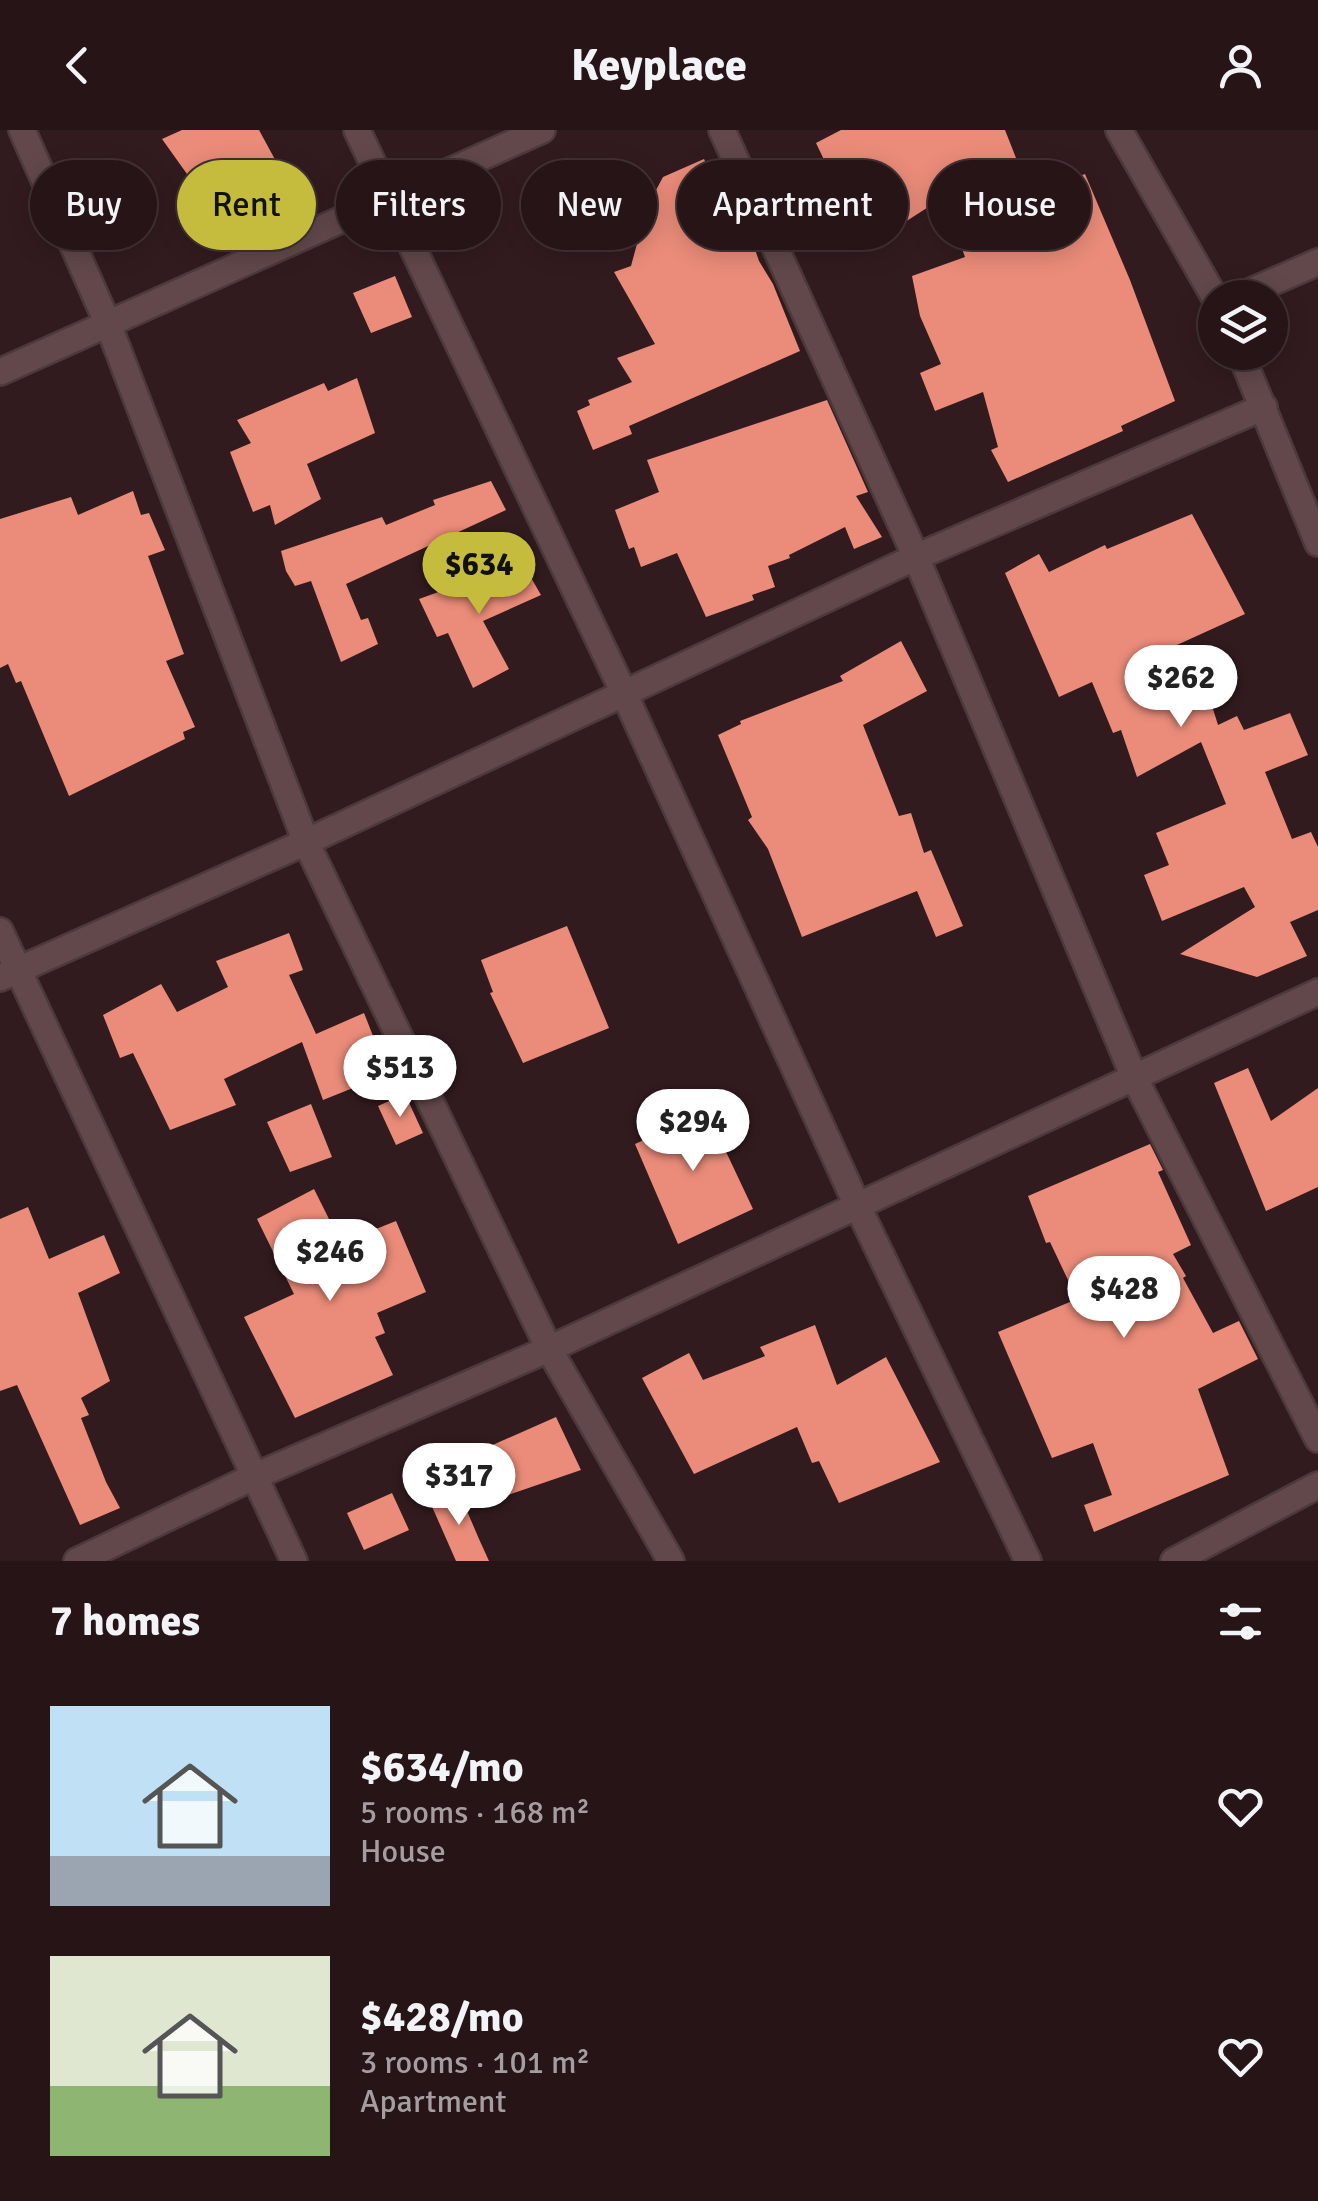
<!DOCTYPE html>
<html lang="en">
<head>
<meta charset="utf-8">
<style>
  :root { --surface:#261416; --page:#322123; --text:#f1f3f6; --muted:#a49ea1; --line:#423335; --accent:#c5bc3d }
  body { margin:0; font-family:Signika,sans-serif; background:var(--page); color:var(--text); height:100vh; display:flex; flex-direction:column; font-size:38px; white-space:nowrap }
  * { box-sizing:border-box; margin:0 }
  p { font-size:32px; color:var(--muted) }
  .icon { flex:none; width:55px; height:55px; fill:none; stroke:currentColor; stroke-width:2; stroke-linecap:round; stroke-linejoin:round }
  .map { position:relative; height:1431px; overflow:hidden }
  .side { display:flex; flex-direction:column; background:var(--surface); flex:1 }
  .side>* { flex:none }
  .top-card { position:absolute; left:30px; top:30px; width:1260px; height:90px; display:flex; gap:20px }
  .controls { position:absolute; left:1198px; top:150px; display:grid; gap:20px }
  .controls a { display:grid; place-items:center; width:90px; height:90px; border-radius:50%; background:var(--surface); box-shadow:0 5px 25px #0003,0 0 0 2px var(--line); font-size:50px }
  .price { position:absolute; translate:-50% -85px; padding:0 22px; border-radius:35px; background:#fff; color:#222; font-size:32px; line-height:65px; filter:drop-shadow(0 2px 5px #0008) }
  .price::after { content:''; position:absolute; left:50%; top:60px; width:30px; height:22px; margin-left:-15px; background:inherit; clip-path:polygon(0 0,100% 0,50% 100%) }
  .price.active { background:var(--accent); color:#111 }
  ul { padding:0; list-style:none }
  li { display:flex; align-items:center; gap:30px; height:250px; padding:0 50px }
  li span { display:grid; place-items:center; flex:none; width:280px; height:200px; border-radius:0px; color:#555 }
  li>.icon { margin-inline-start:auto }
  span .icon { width:120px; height:120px; fill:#fffc; stroke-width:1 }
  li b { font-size:42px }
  h2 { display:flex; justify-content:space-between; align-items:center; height:120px; padding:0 50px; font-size:42px }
  .tag { padding:0 35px; border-radius:45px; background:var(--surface); box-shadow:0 5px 25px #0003,0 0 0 2px var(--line); font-size:35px; line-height:90px }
  .tag.active { background:var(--accent); color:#111 }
  header { display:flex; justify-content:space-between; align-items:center; height:130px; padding:0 50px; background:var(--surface); font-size:45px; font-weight:800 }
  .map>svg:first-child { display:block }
  .building { fill:#eb8c7a }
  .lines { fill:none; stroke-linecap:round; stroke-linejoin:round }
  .minor-casing { stroke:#4b393b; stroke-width:30 }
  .minor { stroke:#62484a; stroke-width:25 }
</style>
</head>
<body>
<header><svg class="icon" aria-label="back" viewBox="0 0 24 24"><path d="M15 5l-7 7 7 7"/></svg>Keyplace<svg class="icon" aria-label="person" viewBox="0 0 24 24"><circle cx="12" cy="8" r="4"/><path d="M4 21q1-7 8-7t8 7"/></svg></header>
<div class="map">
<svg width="1318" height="1431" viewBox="0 0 1318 1431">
  <rect width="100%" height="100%" fill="#321b1e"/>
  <path class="building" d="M182,0h77l38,70 -6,3 3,5 -34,18 -21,-42 -32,18 -45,-63z
    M841,0h164l15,38 -55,26 26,49 54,-23 -15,-25 55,-21 45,106 45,121 -54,25 2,5 -115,51 -17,-32 7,-3 -15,-55 -48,19 -15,-38 21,-9 -21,-48 -8,-40 53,-19 -21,-60 -39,25 -14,-30 -44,16 -31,-65z
    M704,29l34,78 11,-5 10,29 14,23 27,67 -171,75 3,8 -39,16 -16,-39 13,-6 -2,-5 44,-18 -15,-24 38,-14 -41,-72 17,-6 16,-59 16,-30z
    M395,146l17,41 -41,16 -18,-40z
    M357,248l18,55 -68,31 14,35 -46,26 -5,-20 -17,7 -23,-60 21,-9 -14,-23 87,-37 4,8z
    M827,270l41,92 -12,4 26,41 -28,12 -9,-22 -56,28 1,3 -22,8 7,21 -23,8 2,5 -48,17 -29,-64 -36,14 -7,-20 -5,2 -14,-39 44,-18 -12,-32z
    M491,351l15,29 -160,74 15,36 7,-2 10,26 -37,18 -30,-81 -16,5 -9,-15 -5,-20 101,-34 4,8 49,-20 -2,-5z
    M133,361l8,24 8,-2 16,37 -17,6 36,98 -18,7 29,66 -12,5 2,7 -116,57 -48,-115 -5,2 -8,-19 -8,4v-149l71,-22 7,18z
    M1192,384l53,100 -90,41 21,50 32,-12 10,32 19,-9 7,14 46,-17 18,42 -43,17 27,67 19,-7 7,15v63l-28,12 17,34 -50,21 -77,-23 75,-47 -11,-20 -82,34 -18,-46 25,-10 -13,-32 70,-29 -25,-62 -64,35 -16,-47 -8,3 -21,-51 -33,15 -54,-124 34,-19 10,18 56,-27 2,4z
    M522,432l19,33 -58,26 26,48 -36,19 -25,-55 -11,4 -18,-38z
    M901,511l26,50 -64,34 36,91 12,-3 13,40 7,-3 32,76 -27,11 -19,-46 -115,46 -34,-88 -20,-29 4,-3 -34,-82 23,-11 -1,-3 103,-40 -3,-5z
    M567,796l42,102 -86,35 -33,-70 3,-1 -12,-32z
    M289,803l14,37 -14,5 27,59 48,-21 24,61 -65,26 -21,-58 -78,37 12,26 -66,25 -37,-77 -13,5 -17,-43 58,-31 16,28 51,-25 -12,-26z
    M1248,938l23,53 47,-33v99l-52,24 -52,-128z
    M405,964l18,39 -27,12 -18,-39z
    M703,973l50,106 -75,35 -43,-100 24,-11 -3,-9z
    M311,974l21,53 -42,15 -23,-50z
    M1150,1014l13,26 -5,2 33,73 -18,9 13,22 -3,2 30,55 26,-12 19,38 -60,30 31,86 -135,57 -10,-27 28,-10 -19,-52 -41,15 -54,-126 79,-33 -27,-57 -4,1 -18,-47z
    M314,1059l27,54 55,-22 30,71 -49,21 8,20 -10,4 18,38 -98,43 -51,-101 50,-23 -37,-75z
    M28,1077l21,52 55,-24 16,38 -42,20 32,88 -29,17 8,17 -8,3 25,64 14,26 -40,17 -63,-140 -17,6v-172z
    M815,1195l22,60 49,-28 54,105 -101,41 -20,-42 -7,2 -15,-36 -103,47 -52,-96 47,-25 14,27 62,-24 -5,-9z
    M556,1287l25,53 -108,37 -21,-44z
    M458,1360l21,49 10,22h-33l-26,-59z
    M392,1363l17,37 -45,20 -17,-37z"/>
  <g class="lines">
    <defs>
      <path id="minor" d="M22,0l86,194 198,518 243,507 122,212
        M357,0l266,561 234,514 171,356
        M722,0l194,427 218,520 184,362
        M1119,0l96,168
        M1236,168l82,-36
        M1240,222l78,191
        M0,242l542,-242
        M0,801l294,630
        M0,848l306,-136 610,-285 348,-150
        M77,1431l176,-84 296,-128 769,-357
        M1174,1431l144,-76"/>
    </defs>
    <use href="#minor" class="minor-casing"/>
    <use href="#minor" class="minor"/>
  </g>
</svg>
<div class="controls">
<a><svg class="icon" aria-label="layers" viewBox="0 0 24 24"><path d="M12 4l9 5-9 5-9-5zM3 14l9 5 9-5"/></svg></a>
</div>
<b class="price active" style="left:479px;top:487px">$634</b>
<b class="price" style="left:1181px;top:600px">$262</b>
<b class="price" style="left:400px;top:990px">$513</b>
<b class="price" style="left:693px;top:1044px">$294</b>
<b class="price" style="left:330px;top:1174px">$246</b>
<b class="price" style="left:1124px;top:1211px">$428</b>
<b class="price" style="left:459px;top:1398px">$317</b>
<div class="top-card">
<a class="tag">Buy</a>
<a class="tag active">Rent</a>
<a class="tag">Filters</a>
<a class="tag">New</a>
<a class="tag">Apartment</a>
<a class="tag">House</a>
</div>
</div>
<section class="side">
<h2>7 homes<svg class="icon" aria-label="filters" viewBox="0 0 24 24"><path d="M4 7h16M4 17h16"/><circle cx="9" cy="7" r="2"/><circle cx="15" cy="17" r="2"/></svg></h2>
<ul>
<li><span style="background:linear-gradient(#bfe0f5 75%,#9aa5b1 0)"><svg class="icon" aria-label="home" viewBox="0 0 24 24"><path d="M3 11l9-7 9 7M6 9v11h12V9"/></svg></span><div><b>$634/mo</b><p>5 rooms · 168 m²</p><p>House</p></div><svg class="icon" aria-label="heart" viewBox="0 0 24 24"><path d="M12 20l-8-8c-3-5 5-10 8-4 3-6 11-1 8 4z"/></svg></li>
<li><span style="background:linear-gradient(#dfe7d0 65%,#8fb573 0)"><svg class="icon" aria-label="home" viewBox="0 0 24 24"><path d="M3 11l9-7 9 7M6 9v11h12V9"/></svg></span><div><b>$428/mo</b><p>3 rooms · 101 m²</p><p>Apartment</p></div><svg class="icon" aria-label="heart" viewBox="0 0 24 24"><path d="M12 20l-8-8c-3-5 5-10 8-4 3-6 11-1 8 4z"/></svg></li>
</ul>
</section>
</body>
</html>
